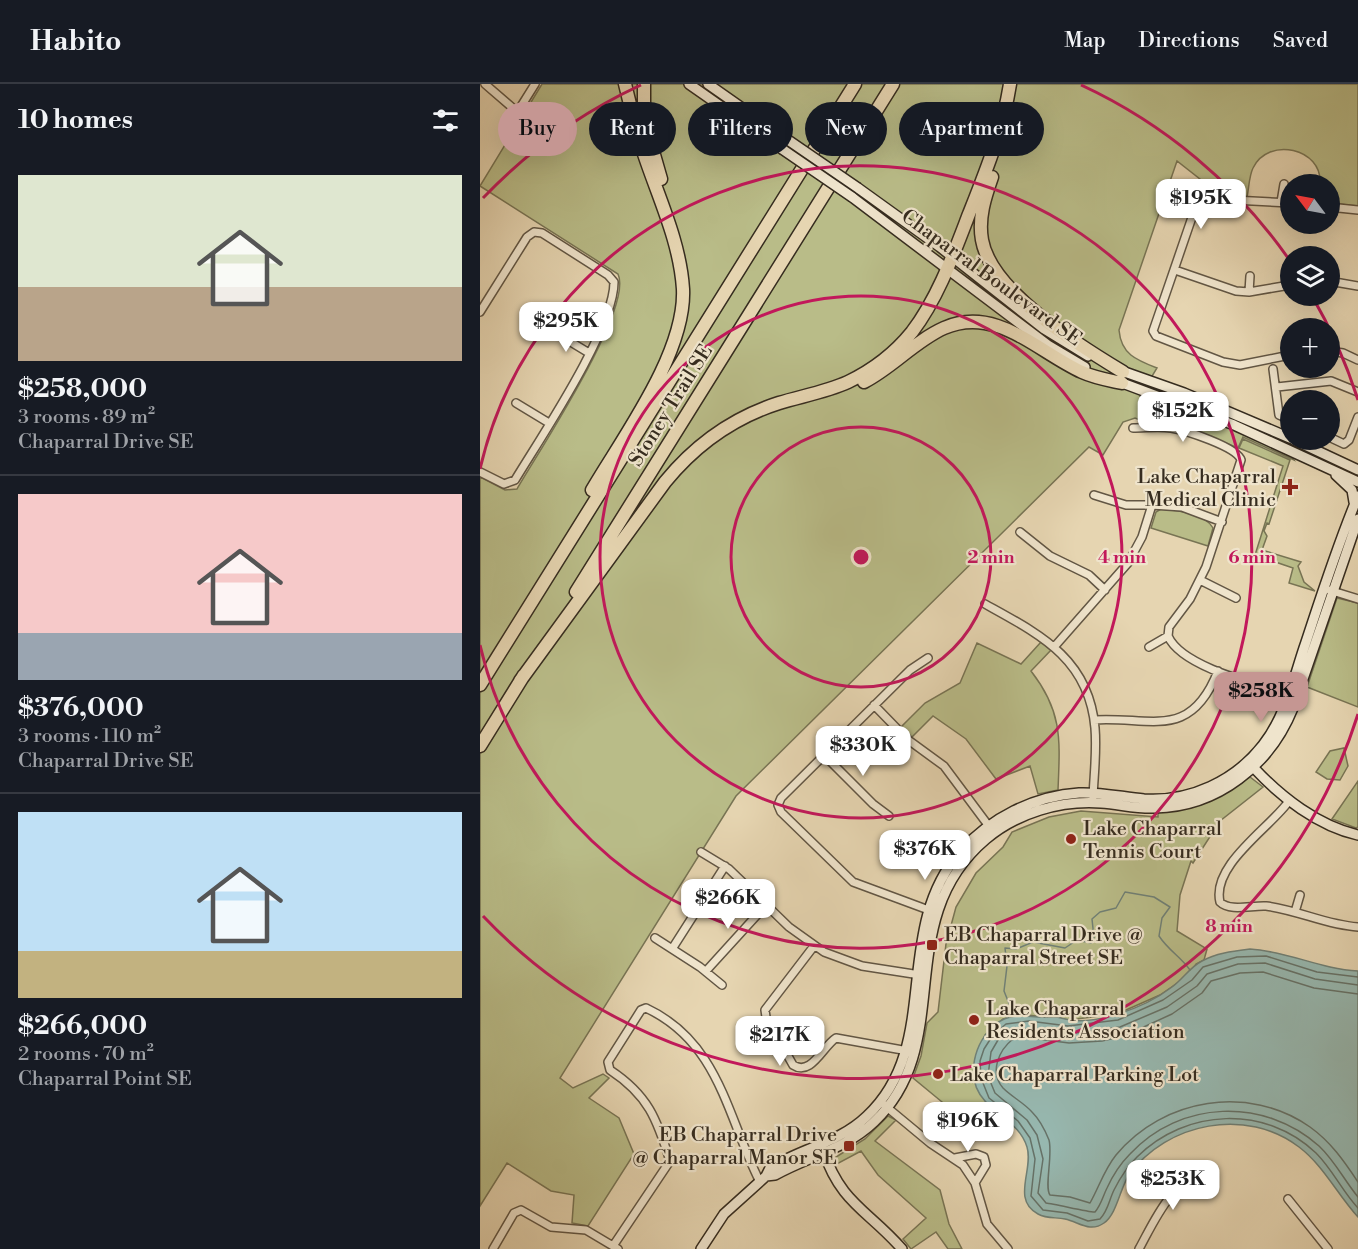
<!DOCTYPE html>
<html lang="en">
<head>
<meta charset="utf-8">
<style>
  :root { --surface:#171b24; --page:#242831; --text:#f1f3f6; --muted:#9ea1a6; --line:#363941; --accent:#c59692 }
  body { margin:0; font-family:"Libre Bodoni",serif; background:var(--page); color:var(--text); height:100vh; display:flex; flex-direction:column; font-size:22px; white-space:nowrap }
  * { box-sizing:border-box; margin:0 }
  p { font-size:20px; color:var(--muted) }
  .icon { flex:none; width:33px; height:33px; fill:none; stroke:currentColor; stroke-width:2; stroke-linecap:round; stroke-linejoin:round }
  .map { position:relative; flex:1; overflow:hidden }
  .drawer { display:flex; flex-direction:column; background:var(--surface); width:480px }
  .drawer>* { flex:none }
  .hud { position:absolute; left:18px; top:18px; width:570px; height:54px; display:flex; gap:12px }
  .needle { width:39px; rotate:302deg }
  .fabs { position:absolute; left:800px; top:90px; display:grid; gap:12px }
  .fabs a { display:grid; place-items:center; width:60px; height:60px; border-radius:50%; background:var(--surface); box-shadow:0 6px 24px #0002; font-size:30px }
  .price { position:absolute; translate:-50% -51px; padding:0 14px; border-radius:12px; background:#fff; color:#222; font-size:20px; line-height:39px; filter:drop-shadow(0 2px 3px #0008) }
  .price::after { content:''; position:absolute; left:50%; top:36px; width:18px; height:14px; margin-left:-9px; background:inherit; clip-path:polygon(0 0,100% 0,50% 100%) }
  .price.selected { background:var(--accent); color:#111 }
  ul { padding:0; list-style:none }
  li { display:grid; align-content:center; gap:12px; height:318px; padding:0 18px }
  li+li { border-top:2px solid var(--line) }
  li span { display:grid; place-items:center; height:186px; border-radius:0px; color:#555 }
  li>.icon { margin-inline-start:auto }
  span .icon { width:108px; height:108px; fill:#fffc; stroke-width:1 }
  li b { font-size:26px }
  h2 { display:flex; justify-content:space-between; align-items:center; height:72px; padding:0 18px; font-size:26px }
  .pill { padding:0 21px; border-radius:27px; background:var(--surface); box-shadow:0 6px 24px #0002; font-size:21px; line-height:54px }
  .pill.selected { background:var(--accent); color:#111 }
  header { display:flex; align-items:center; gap:36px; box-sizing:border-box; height:84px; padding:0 30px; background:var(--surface); border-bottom:2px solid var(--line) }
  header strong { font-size:28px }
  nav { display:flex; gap:33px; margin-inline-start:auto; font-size:21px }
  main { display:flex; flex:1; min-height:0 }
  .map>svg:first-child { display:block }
  .green { fill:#b9bc88; stroke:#787454; stroke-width:1.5 }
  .water { fill:#97b8b0; stroke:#708076; stroke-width:1.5 }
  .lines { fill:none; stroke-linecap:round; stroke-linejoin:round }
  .shore { stroke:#667268; stroke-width:1.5 }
  .stream { stroke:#708076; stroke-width:1.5 }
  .street-casing { stroke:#625644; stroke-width:10 }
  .secondary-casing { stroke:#362c1f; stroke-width:12 }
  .highway-casing { stroke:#362c1f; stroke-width:15 }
  .street { stroke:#efe4cc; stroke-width:7 }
  .secondary { stroke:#efe4cc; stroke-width:9 }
  .highway { stroke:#e6d5b1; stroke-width:12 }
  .secondary-bridge-casing { stroke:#362c1f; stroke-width:12; stroke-linecap:butt }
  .secondary-bridge { stroke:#efe4cc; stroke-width:9 }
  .ring { fill:none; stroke:#c2185b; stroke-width:3 }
  .poi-dot { fill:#8f2418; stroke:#efe4cc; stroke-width:2 }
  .labels { text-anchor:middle; stroke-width:4.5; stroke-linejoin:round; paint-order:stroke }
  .street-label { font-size:20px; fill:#362c1f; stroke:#efe4cc }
  .poi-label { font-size:20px; fill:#362c1f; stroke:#efe4cc; text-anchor:start }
  .centre { fill:#c2185b; stroke:#efe4cc; stroke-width:3 }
  .ring-label { font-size:18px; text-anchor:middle; font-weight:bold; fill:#c2185b; stroke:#efe4cc; stroke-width:4.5; stroke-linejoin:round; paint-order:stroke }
</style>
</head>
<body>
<header>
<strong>Habito</strong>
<nav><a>Map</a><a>Directions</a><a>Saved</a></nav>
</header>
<main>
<section class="drawer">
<h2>10 homes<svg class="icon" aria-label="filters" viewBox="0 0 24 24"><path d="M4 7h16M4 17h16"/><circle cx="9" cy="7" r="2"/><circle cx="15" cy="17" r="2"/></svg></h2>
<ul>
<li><span style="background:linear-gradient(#dfe7d0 60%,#b9a48a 0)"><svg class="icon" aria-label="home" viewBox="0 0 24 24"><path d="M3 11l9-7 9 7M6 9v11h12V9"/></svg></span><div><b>$258,000</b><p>3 rooms · 89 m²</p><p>Chaparral Drive SE</p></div></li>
<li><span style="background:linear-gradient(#f6c9c9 75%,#9aa5b1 0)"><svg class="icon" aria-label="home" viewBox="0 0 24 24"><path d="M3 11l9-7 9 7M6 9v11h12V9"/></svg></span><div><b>$376,000</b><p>3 rooms · 110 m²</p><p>Chaparral Drive SE</p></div></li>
<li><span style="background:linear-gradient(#bfe0f5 75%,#c2b280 0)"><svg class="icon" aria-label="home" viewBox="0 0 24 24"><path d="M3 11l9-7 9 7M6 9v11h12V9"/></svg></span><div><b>$266,000</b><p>2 rooms · 70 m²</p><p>Chaparral Point SE</p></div></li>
</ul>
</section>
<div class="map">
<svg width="878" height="1165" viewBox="0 0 878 1165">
  <rect width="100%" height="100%" fill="#e6d5b1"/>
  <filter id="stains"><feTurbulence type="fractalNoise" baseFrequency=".00333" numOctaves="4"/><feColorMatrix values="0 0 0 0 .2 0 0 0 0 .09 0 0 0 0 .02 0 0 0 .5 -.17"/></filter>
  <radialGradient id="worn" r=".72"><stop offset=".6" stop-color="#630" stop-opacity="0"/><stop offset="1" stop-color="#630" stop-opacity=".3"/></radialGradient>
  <path class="green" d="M62,0h816v122l-29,-3v-19h-9c3,-36 -52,-48 -67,-16 -4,8 -4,20 -6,29l-33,-7 -37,-29 -58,169c2,24 17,30 38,38l-17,28 59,19 91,39 4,6 -51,-23 -5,11 -56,-23 -34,-2 -13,-5 -12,4 -20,33 -14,-8 -353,349 -176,282 13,10 30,-14 6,4 -20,20 30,20 15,36 -46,72 -16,-3 2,-28 -23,-4 -44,-28 -27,43v-729l25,13 12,-1c20,-35 117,-181 101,-215l-138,-88z
    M763,355l47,21 -21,64 -2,-1 -3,8 3,5 -5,14 39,12 -3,4 6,16 11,9 -26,-8 4,-15 -38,-13 28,-89 -44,-18z
    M681,425c16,1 45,5 52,19l-5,18 -57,-18 5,-16z
    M857,514l21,5v104l-51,-20z
    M561,558l10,8 -20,21c32,41 29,69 27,119l-20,4 -8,-28 -34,13 -30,-40 -33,-23 -21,21 -11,-10 24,-24 35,-20 17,-40 44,21z
    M864,664l4,18 -8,14 -13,-1 -11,-7 14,-21z
    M770,693l13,10 -43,34 -27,42 -2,-2 -11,34 -3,36 30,18 -3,11 -8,4 -7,11 -29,20 -43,19 -49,6 -40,-5 -25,4 -18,16 -10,24 2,27 10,18 -28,12 -46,-38 8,-22 6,-33 11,-11 8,-68 10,-37 20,-34 27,-26 9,-15 37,-15 32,-6 77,6v-6l60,-15z
    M878,697v46l-2,1 -24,-9z
    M408,1032l8,4 -21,21 65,49 9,34 13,25h-14l-12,-17 -25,17 -8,-10 23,-21 -48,-43 -17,-24 -26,14 1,-8 29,-18z"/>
  <path class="water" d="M770,865c37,2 70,20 108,22v246c-21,-23 -34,-51 -59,-70 -52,-40 -132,-25 -170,28 -9,13 -12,39 -25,48 -14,10 -25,-1 -39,-4 -9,-2 -18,0 -27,-5 -27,-14 -4,-45 -11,-67 -7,-23 -28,-29 -42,-46 -21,-23 -11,-59 11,-77 15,-12 30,-7 47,-7 6,1 12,-1 18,1 32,10 85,-11 111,-31 11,-8 18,-20 30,-26 14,-8 32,-10 48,-12z"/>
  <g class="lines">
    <path class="shore" d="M878,893l-41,-5 -51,-16 -29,1 -34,10 -11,13 -29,20 -45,20 -50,6 -39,-5 -23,3 -13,11 -9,14 -4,12 1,17 8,20 29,23 12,17 5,21 -4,37 12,14 24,3 21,8 12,-2c8,-8 9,-19 14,-29 6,-12 14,-24 23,-33 49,-49 129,-52 179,-4 17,17 26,38 42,55
      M878,901l-43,-6 -50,-16 -27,1 -31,10 -10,12 -30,21 -47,20 -52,7 -38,-5 -20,1 -12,10 -7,12 -3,24 7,17 32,27 10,15 6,24 -5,34 8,10c9,1 46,10 49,9 6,-7 8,-16 12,-24 6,-13 13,-24 23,-34 50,-54 134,-57 189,-8 16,15 25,34 39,51
      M878,910l-44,-6 -51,-16 -23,1 -29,8 -9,12 -30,21 -48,22 -22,5 -33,2 -39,-5 -17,1c-14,11 -24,33 -10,49 9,9 21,15 29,24 8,8 13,18 17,28 4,15 -5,48 1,55l20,2 20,6c9,-16 14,-33 26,-48 47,-57 133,-71 194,-28 21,15 34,34 48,55"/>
    <path class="stream" d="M614,854l-2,-19 8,-7 16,-4 9,-16 29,5 16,10 -8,11 -3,18c10,15 22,21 31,34
      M534,932l-10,-25 3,-25 -2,-18 11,1 17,-7 32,6 12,-8 14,3"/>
    <defs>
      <path id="street" d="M5,0l30,26 5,-2 15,-24
        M801,118l3,-18
        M810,119l-57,-3 -28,-6 -6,3 -46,134 3,5 67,26 17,3 50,-10
        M849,123l29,3
        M695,186l61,21 13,1 41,-7
        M849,197l29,5
        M769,208l1,-16
        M0,228l47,-75 7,-5 8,1 66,42 6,7c0,47 -73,155 -99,198l-11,4 -24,-12
        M76,249l33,20
        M849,267l14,2 15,7
        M793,285l6,46 11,5
        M797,303l54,-6 27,11
        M36,319l33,20
        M653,344c13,0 25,-2 38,0 14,2 66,19 70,32l-35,107 -16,32 -21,28 -1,9 -19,11
        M849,353l15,7 5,-4 9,-23
        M614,411l32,10h26
        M540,448l30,24 39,19 16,15
        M720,496l36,18
        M849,506l29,9
        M505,520c54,30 104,54 110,124 2,23 -1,46 -2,69
        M688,552c14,32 92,49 124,59
        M575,562l73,-83 14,-26 10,-32 30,2 40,15
        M448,574l-18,12 -129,128 -3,7 3,7 72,70 81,30
        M394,621l33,34 37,27 47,63
        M614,636c56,-4 96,22 124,-49
        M344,671l49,49 16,12
        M809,717c-18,26 -78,64 -69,101 10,10 32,3 46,4 32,4 60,19 92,21
        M221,768l28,17 60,58 35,25 38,14 58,9
        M815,828l5,-17
        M175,854l45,29 22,18
        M334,862l-49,64 1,7 27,48c18,12 30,-19 43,-27l72,13
        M192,865l53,-83
        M226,887l60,-66
        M403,1020l47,39 33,22 12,18 12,41 21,25
        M475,1074l21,-4 8,3 2,8 -11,18
        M808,1115l40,50
        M133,1162l57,-85c-13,-42 -22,-66 -60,-91l-2,-8 33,-52 5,-2c73,34 81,108 113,172
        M13,1165l21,-36 7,-3 30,17 35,3 32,19
        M659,1165c18,-33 31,-66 69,-78"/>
      <path id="secondary" d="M209,0l93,65
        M228,0l80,56
        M378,104l82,59 104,82 44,27
        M372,113l196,148 37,22
        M639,286l65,23 106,45
        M637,297l117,44 124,57
        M814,356l64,30
        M856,391l16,15 2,12
        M774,684c27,29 64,58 104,67
        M343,1066c18,54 45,60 79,99
        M286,1092l9,-1c34,-19 71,-26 99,-53 84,-79 15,-201 112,-283 31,-26 74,-39 115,-36 18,1 35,6 54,5 63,-1 115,-43 138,-100l65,-189
        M221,1165l23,-35 42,-38 4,-8c32,-20 69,-25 97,-52 76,-71 24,-184 93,-264 30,-34 74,-56 119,-59 22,-1 43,4 65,6 46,3 91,-18 119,-54 22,-28 30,-64 41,-97 17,-51 33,-102 54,-152"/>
      <path id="highway" d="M164,0v36l17,59
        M512,93c-7,20 -14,41 -10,63 9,52 98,106 141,132
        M384,298c29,-15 51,-41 80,-54 52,-23 94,24 138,44 13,6 26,8 40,11
        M112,406c31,-53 94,-137 91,-201 -3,-47 -24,-90 -39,-135 -8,-23 -13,-46 -19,-70
        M96,508l317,-508
        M40,597l145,-199c31,-38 67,-64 114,-79 23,-7 47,-11 69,-21 25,-12 47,-29 64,-50 26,-34 42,-79 57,-118 17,-43 34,-85 41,-130
        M0,601l375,-601
        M0,662l44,-71"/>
    </defs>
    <use href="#street" class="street-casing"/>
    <use href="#secondary" class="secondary-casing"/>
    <use href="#highway" class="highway-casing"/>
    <use href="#street" class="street"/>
    <use href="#secondary" class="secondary"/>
    <use href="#highway" class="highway"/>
    <defs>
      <path id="secondary-bridge" d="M308,56l70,48
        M302,65l70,48"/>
    </defs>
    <use href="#secondary-bridge" class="secondary-bridge-casing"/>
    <use href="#secondary-bridge" class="secondary-bridge"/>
  </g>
  <g class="ring">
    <circle cx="381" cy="473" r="130"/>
    <circle cx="381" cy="473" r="261"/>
    <path d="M0 385A391 391 0 1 1 0 561"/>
    <path d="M878 630A521 521 0 0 1 3 832M3 114A521 521 0 0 1 161 1M601 1A521 521 0 0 1 808 174M832 212A521 521 0 0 1 878 316"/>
  </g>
  <g class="poi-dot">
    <path d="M807 394h6v6h6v6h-6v6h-6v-6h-6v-6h6z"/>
    <circle cx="591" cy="755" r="6"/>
    <rect x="446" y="855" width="12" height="12" rx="3"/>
    <circle cx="494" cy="936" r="6"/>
    <circle cx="458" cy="990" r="6"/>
    <rect x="363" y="1056" width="12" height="12" rx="3"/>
  </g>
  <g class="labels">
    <g class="street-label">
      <text transform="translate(512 193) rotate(36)" y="7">Chaparral Boulevard SE</text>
      <text transform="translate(190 321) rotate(-58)" y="7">Stoney Trail SE</text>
    </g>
    <g class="poi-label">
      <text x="796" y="399" text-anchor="end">Lake Chaparral<tspan x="796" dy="23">Medical Clinic</tspan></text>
      <text x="603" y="751">Lake Chaparral<tspan x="603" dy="23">Tennis Court</tspan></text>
      <text x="464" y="857">EB Chaparral Drive @<tspan x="464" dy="23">Chaparral Street SE</tspan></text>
      <text x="506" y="931">Lake Chaparral<tspan x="506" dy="23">Residents Association</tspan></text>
      <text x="470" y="997">Lake Chaparral Parking Lot</text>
      <text x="357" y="1057" text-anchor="end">EB Chaparral Drive<tspan x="357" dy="23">@ Chaparral Manor SE</tspan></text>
    </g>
  </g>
  <circle cx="381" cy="473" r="9" class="centre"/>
  <g class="ring-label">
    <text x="511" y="479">2 min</text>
    <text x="642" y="479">4 min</text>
    <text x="772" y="479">6 min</text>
    <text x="749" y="848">8 min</text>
  </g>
  <rect width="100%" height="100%" filter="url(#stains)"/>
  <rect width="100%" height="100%" fill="url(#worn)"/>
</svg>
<div class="fabs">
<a><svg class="needle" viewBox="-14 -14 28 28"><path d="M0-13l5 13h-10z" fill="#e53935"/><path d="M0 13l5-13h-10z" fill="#9ea1a6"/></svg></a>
<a><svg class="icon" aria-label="layers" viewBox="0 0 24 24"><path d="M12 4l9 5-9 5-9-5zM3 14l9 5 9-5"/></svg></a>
<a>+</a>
<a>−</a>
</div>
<b class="price" style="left:721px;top:146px">$195K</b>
<b class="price" style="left:86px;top:269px">$295K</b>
<b class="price" style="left:703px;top:359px">$152K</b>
<b class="price selected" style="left:781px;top:639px">$258K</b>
<b class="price" style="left:383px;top:693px">$330K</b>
<b class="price" style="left:445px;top:797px">$376K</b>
<b class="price" style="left:248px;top:846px">$266K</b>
<b class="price" style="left:300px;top:983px">$217K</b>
<b class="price" style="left:488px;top:1069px">$196K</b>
<b class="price" style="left:693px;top:1127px">$253K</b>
<div class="hud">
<a class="pill selected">Buy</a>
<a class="pill">Rent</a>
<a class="pill">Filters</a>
<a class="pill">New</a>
<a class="pill">Apartment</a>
</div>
</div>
</main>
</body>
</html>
